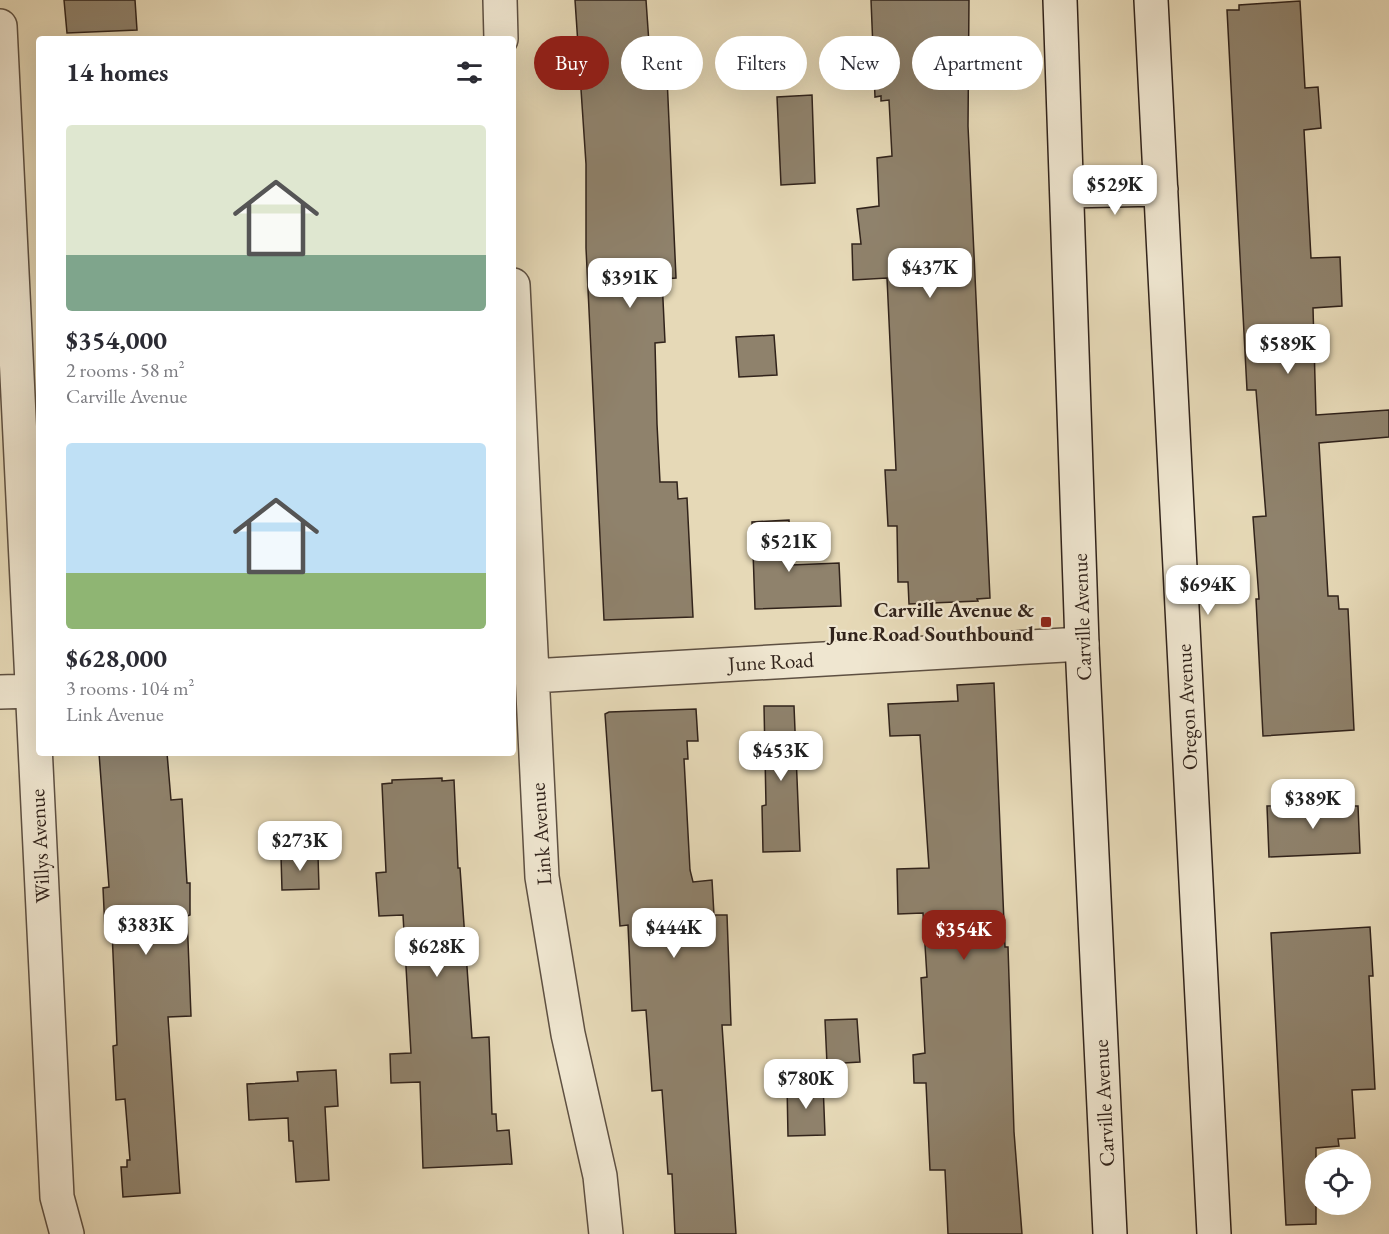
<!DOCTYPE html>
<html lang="en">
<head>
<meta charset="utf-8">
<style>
  :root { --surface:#fff; --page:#f7f7f7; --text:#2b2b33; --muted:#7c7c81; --accent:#8f2418 }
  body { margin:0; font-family:"EB Garamond",serif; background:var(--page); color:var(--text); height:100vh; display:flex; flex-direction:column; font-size:22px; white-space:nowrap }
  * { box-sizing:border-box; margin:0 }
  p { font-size:20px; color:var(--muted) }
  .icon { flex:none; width:33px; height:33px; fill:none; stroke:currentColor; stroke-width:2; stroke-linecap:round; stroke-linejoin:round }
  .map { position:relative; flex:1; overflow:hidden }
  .sheet { position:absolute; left:36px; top:36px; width:480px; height:720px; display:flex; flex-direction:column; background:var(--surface); border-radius:6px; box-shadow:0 6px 24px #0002 }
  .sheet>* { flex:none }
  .hud { position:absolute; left:534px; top:36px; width:570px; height:54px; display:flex; gap:12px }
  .controls { position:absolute; left:1305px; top:1149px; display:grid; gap:12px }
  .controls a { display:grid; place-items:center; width:66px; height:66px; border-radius:50%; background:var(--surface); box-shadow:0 6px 24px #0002; font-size:30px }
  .price { position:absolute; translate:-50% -51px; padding:0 14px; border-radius:12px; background:#fff; color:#222; font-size:20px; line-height:39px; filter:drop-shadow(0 2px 3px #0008) }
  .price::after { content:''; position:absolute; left:50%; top:36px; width:18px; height:14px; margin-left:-9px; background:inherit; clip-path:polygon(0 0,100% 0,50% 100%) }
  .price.active { background:var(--accent); color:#fff }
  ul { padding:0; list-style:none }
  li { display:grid; align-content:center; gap:12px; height:318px; padding:0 30px }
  li span { display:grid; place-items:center; height:186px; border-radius:6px; color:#555 }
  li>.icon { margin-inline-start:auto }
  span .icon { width:108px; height:108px; fill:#fffc; stroke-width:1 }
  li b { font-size:26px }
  h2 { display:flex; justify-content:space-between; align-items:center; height:72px; padding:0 30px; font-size:26px }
  .tag { padding:0 21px; border-radius:27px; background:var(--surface); box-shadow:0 6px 24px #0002; font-size:21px; line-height:54px }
  .tag.active { background:var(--accent); color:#fff }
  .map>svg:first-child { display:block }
  .building { fill:#8f826c; stroke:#31231b; stroke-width:1.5 }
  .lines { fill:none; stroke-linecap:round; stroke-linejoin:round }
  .street-casing { stroke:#5e5042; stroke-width:36 }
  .secondary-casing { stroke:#31231b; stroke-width:36 }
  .street { stroke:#efe6d0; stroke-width:33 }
  .secondary { stroke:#efe6d0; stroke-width:33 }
  .poi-dot { fill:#8f2418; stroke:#efe6d0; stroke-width:2 }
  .labels { text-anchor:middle; stroke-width:4.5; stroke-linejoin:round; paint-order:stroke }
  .poi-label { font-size:21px; font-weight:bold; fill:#31231b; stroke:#efe6d0; text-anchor:end }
  .street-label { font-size:21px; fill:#31231b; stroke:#efe6d0 }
</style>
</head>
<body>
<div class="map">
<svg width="1389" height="1234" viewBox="0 0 1389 1234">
  <rect width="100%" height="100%" fill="#e6d9b7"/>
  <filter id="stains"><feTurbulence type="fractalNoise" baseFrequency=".00333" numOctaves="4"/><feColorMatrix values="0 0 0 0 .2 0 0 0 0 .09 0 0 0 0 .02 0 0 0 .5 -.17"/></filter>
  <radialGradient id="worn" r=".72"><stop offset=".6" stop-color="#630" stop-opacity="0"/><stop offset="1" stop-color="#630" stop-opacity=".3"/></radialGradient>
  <path class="building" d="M64,0h71l2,30 -70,3z
    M575,0h71l4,58 7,-1 1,20h9l9,201 -14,1 3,63 -10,1 2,81 3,58h17l1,17 9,-1 6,119 -89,3 -18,-372v-84z
    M871,0h98l-1,126 22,472 -13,1 1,2 -69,3 -1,-22h-10l-1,-56h-9l-3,-56h11l-9,-192 -34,2 -1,-36h9l-4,-35 22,-3 -2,-48 15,-2 -3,-56 -8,1v-5l-6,1z
    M1300,1l5,87 13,-1 3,41 -17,2 7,128 29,-1 2,49 -29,2 3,107 73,-5v27l-70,6 9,153h10l1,13h9l6,121 -91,6 -7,-137h3l-6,-82 13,-1 -10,-126h-9l-20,-380h12v-5z
    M812,95l3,88 -34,2 -4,-88z
    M774,335l3,40 -38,2 -3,-40z
    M789,520l2,45 48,-2 2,43 -86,3 -3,-87z
    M994,683l11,264h3l6,185 8,102h-74l-3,-64h-15l-4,-87h-12l-1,-28 12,-2 -4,-75 6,-1 -4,-64 -25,1 -1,-45 32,-1 -9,-133 -30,1 -2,-32 70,-3 -1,-16z
    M764,706h30l6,145 -37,1 -1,-46 4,-1z
    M696,709l2,32h-11l1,18h-4l6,111 3,12 19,-2 2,35h13l4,110h-9l14,209h-61l-3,-60h-4l-6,-84 -10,1 -6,-81 -14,1 -4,-86 -8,1 -15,-212 4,-2z
    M99,753h68l4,47 11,-1 5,84h3v32l-3,1 4,100 -23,1 12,176 -57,4 -2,-30h6v-7h3l-5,-61 -9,1 -3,-54 4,-1 -5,-114h-7l-2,-43 6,-1z
    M442,778v3l12,-1 4,88h2l12,170 17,-1 3,77h4l1,17 12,-1 3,34 -89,4 -3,-86 -29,1 -1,-29 21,-1 -8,-138 -24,1 -3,-43 10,-1 -4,-88 10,-1v-3z
    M1349,802v4h9l2,47 -91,4 -2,-51z
    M318,855l1,34 -37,1 -1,-34z
    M1370,927l3,49h-4l6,113 -23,1 3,48 -17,1 1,7 -23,2v76l-30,1 -15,-292z
    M857,1019l3,43 -33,2 -2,-44z
    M336,1070l2,36 -13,1 4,73 -33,2 -3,-41h-4l-1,-23 -39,2 -2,-36 51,-3 -1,-9z
    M823,1083l2,52 -37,1 -1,-52z"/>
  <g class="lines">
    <defs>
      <path id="street" d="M500,0l1,39
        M0,26l57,1171 10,37
        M513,285l29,592 26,157 32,142 6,58
        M532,676l550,-32
        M0,692l32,-1"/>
      <path id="secondary" d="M1060,0l22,644 28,590
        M1151,0l63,1234
        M1067,191l94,-2"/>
    </defs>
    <use href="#street" class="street-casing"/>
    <use href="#secondary" class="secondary-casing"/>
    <use href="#street" class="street"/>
    <use href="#secondary" class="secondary"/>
  </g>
  <rect class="poi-dot" x="1040" y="616" width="12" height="12" rx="3"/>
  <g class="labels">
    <g class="poi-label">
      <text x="1034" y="617">Carville Avenue &amp;<tspan x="1034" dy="24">June Road Southbound</tspan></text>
    </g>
    <g class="street-label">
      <text transform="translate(1082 617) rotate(-92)" y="7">Carville Avenue</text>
      <text transform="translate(771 662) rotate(-3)" y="7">June Road</text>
      <text transform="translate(1187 707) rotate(-93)" y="7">Oregon Avenue</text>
      <text transform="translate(541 834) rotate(-94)" y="7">Link Avenue</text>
      <text transform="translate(40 846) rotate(-93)" y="7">Willys Avenue</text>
      <text transform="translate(1104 1103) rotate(-93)" y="7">Carville Avenue</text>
    </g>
  </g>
  <rect width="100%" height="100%" filter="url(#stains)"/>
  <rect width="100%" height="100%" fill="url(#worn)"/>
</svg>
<div class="controls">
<a><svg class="icon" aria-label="locate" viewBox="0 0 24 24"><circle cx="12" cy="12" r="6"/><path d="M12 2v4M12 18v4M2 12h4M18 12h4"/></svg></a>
</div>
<b class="price" style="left:1115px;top:216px">$529K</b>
<b class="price" style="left:930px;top:299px">$437K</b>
<b class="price" style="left:630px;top:309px">$391K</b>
<b class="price" style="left:1288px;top:375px">$589K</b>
<b class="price" style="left:789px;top:573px">$521K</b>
<b class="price" style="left:1208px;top:616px">$694K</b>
<b class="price" style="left:781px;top:782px">$453K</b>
<b class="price" style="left:1313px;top:830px">$389K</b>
<b class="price" style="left:300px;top:872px">$273K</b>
<b class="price" style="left:146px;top:956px">$383K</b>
<b class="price" style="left:674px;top:959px">$444K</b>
<b class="price active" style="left:964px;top:961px">$354K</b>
<b class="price" style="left:437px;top:978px">$628K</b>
<b class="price" style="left:806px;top:1110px">$780K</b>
<div class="hud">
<a class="tag active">Buy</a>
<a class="tag">Rent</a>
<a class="tag">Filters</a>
<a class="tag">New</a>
<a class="tag">Apartment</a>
</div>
<section class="sheet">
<h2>14 homes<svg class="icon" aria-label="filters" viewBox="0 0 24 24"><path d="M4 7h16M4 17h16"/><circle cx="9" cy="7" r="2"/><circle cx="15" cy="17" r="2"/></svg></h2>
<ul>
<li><span style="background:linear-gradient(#dfe7d0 70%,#7fa58c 0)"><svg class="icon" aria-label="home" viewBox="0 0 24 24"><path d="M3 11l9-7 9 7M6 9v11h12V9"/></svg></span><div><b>$354,000</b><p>2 rooms · 58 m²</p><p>Carville Avenue</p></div></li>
<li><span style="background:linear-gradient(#bfe0f5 70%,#8fb573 0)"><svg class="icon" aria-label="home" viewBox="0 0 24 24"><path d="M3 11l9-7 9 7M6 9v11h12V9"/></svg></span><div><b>$628,000</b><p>3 rooms · 104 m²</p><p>Link Avenue</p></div></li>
</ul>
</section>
</div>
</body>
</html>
